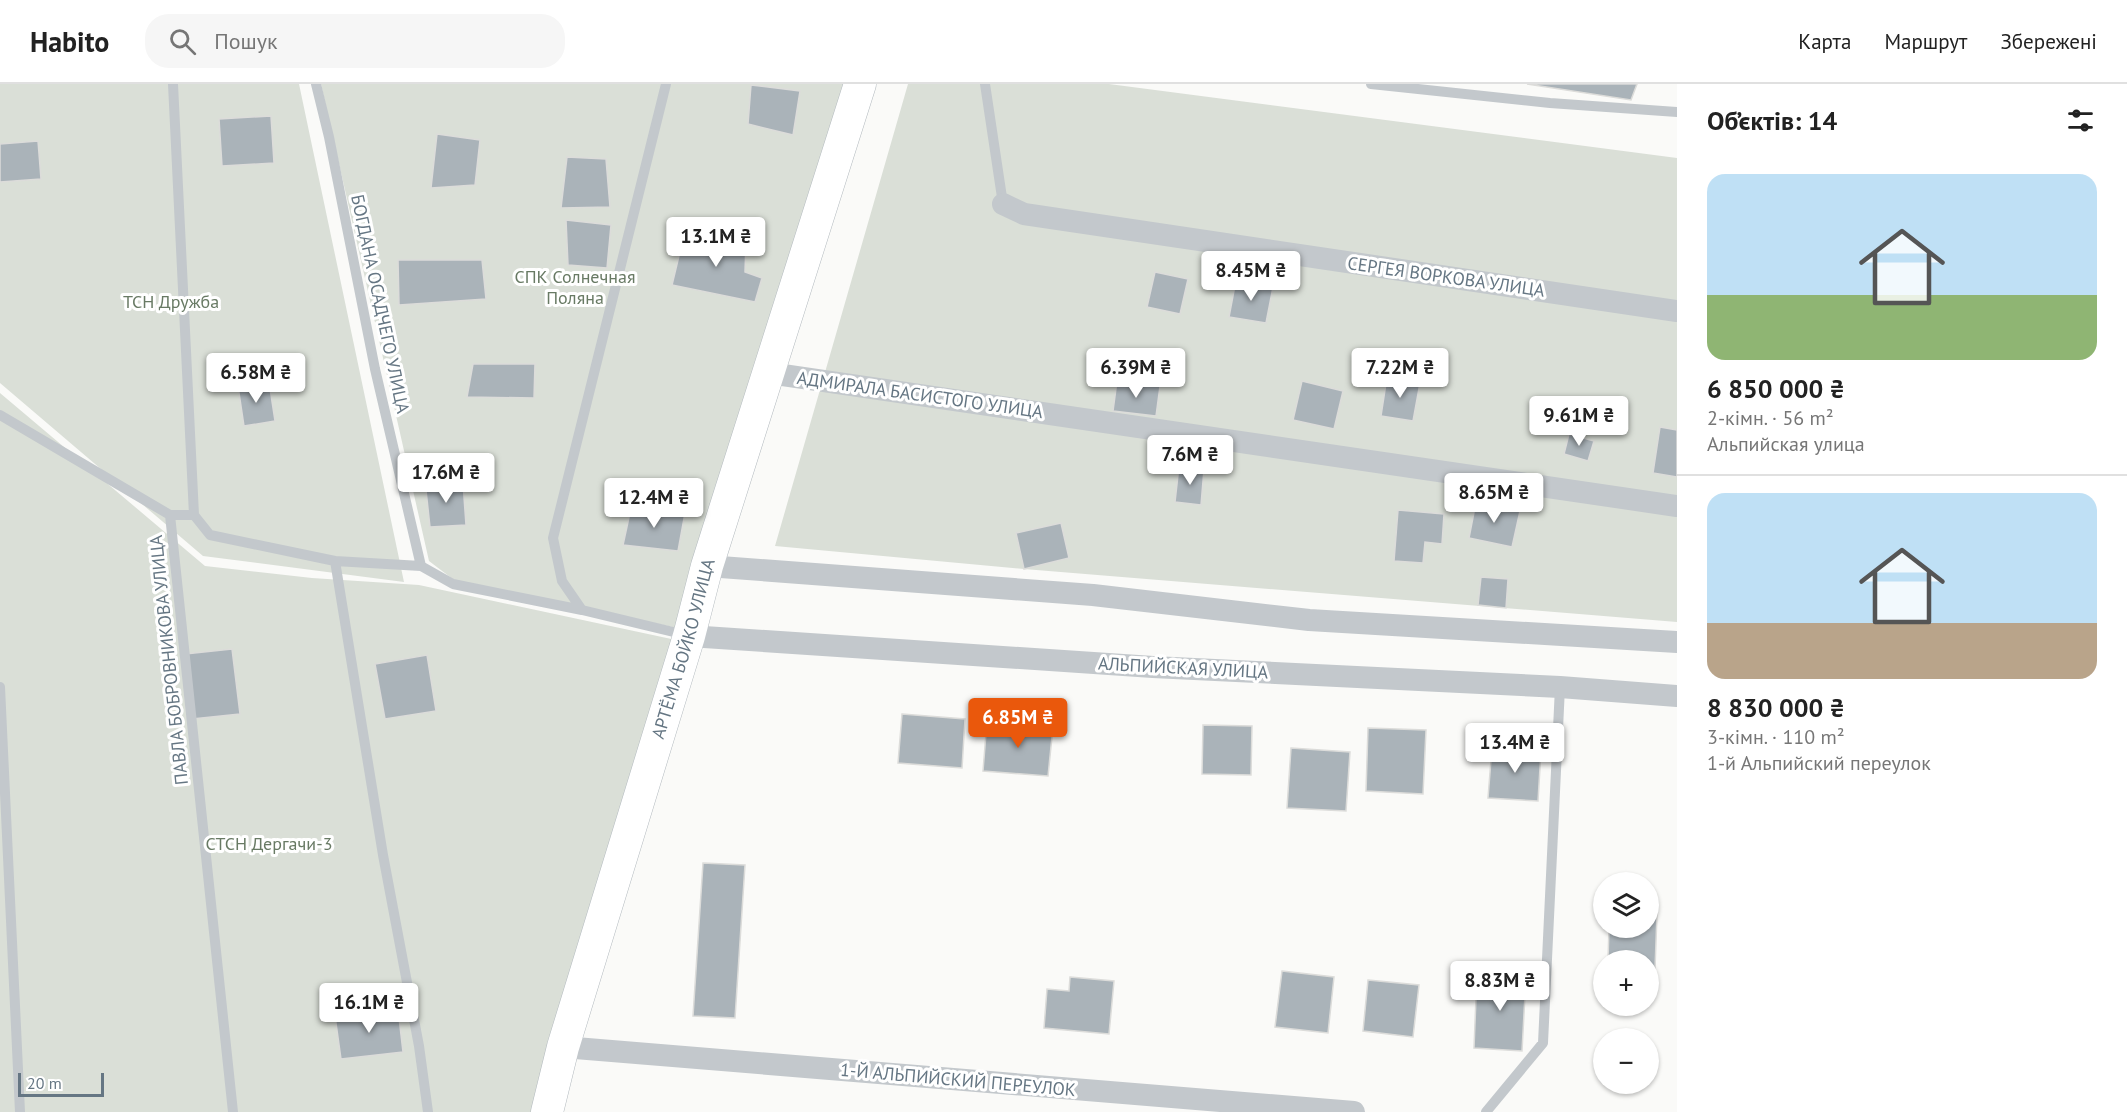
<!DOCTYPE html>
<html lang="uk">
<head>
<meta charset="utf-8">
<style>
  :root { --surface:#fff; --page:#f6f6f6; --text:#222; --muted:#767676; --line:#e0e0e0; --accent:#ea580c }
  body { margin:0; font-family:"PT Sans",sans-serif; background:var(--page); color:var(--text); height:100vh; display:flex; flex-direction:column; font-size:22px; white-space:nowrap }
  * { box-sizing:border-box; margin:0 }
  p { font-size:20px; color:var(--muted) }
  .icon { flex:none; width:33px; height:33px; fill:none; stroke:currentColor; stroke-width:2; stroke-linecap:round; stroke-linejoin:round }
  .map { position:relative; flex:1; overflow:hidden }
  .sheet { display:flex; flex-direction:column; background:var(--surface); width:450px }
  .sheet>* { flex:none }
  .controls { position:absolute; left:1593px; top:788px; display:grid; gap:12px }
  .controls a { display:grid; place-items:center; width:66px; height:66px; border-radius:50%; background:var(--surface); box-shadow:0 2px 4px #0004; font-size:30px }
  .scale { position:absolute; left:18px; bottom:15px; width:86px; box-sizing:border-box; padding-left:6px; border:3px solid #657683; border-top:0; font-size:16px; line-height:21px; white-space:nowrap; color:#657683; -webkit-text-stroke:4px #fff; paint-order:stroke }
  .price { position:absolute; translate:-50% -51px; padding:0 14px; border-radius:6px; background:#fff; color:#222; font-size:20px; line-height:39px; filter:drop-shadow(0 2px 3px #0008) }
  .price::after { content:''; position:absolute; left:50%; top:36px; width:18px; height:14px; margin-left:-9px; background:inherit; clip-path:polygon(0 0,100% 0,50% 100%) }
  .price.current { background:var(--accent); color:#fff }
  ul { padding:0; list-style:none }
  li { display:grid; align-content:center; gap:12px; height:318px; padding:0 30px }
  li+li { border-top:2px solid var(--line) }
  li span { display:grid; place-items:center; height:186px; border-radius:18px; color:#555 }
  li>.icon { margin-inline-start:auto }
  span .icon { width:108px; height:108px; fill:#fffc; stroke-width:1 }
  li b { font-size:26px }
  h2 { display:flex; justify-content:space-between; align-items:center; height:72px; padding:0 30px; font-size:26px }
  header { display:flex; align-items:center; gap:36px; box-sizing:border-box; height:84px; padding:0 30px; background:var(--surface); border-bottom:2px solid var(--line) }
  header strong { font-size:28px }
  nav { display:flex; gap:33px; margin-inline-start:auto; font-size:21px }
  .search { width:420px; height:54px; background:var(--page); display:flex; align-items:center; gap:15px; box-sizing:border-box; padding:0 21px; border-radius:24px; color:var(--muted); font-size:22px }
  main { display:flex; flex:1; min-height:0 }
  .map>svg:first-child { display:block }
  .green { fill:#dadfd7 }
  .building { fill:#aab3b9; stroke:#dcdcda; stroke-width:1.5 }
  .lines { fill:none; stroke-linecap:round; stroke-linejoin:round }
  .secondary-casing { stroke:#b3babf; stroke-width:33 }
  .service { stroke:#c3c8cc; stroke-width:10 }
  .minor { stroke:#c3c8cc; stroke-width:22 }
  .secondary { stroke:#fff; stroke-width:32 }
  .labels { text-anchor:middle; stroke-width:6; stroke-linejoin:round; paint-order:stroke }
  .park-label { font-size:18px; fill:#687a64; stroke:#fff }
  .street-label { font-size:18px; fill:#657683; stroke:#fff }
</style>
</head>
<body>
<header>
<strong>Habito</strong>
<div class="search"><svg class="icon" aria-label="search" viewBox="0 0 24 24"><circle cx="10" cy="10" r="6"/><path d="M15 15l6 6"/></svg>Пошук</div>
<nav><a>Карта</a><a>Маршрут</a><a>Збережені</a></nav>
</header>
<main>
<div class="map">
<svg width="1677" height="1028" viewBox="0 0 1677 1028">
  <rect width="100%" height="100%" fill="#fafaf8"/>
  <path class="green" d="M0,0h299l105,498 -201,-26 -203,-173z
    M321,0h531l-170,545 -228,-49 -25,-19z
    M908,0h201l568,74v464l-653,-53 -249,-23z
    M0,309l205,173 107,12 107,7 257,55 -142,472h-534z"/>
  <path class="building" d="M1527,0h110l-6,16z
    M751,1l49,6 -7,44 -45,-11z
    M271,32l3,47 -52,3 -3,-47z
    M437,50l43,6 -5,45 -44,3z
    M38,57l3,38 -41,3v-38z
    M567,73l39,2 4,48 -49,1z
    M566,136l45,5 -4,43 -39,-3z
    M684,151l62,7 -1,30 17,6 -7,24 -83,-17z
    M398,176h84l4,39 -87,6z
    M1155,188l33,7 -8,35 -33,-7z
    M1236,196l37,7 -7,36 -37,-6z
    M473,280h62l-1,34 -67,-1z
    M1387,293l33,6 -7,38 -32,-5z
    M1117,297l43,5 -4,30 -43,-5z
    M1302,297l41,10 -9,38 -41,-9z
    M269,298l6,39 -31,5 -6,-40z
    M1660,343l17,3v47l-24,-4z
    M1569,350l25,7 -6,20 -24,-7z
    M1179,382l25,3 -3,36 -26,-3z
    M425,397l38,2 3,42 -36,2z
    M1476,418l44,9 -8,36 -43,-9z
    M631,424l54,5 -7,38 -55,-6z
    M1398,426l46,4 -2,30 -17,-2 -2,21 -29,-2z
    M1061,439l8,35 -45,11 -8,-36z
    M1481,493l27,2 -2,29 -28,-3z
    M232,565l8,65 -48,5 -7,-65z
    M427,571l9,56 -51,8 -10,-55z
    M902,630l63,5 -3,49 -64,-5z
    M987,637l66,6 -5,49 -65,-5z
    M1203,641l49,1 -1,49 -49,-1z
    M1368,644l58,2 -3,64 -57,-3z
    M1492,663l49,4 -3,50 -50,-3z
    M1291,664l59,4 -4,59 -59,-3z
    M703,779l42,2 -10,153 -42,-2z
    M1648,830h9l-2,55h-7v-9h-40l1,-33h39z
    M1282,887l52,6 -6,56 -53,-6z
    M1477,889l49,3 -4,75 -48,-3z
    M1070,893l44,4 -5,53 -65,-6 3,-39 22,2z
    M1368,896l51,5 -6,52 -50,-6z
    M398,925l5,43 -62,7 -6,-43z"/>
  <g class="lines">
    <defs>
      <g id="secondary">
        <path id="s1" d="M547,1028l16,-65 126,-411 18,-70 153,-482"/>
      </g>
    </defs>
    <use href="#secondary" class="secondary-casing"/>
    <path class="service" d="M316,0l13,53 46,232 46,197
      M985,0l18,120
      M1371,0l179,19 127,9
      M0,331l170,100
      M170,431l63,597
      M170,431h24l-21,-431
      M194,431l16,20 125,26
      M582,526l-20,-29 -9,-43 113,-454
      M0,603l20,425
      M428,1028l-9,-66 -36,-191 -48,-294 86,5 32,18 129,26 104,25
      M1486,1028l57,-69 17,-356"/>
    <path class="minor" d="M1003,120l21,10 653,97
      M769,289l908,133
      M707,482l386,29 216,25 368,22
      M689,552l464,31 407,20 117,9
      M563,963l791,65"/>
    <use href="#secondary" class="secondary"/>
  </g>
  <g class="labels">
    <g class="park-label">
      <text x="575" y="199">СПК Солнечная<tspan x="575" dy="21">Поляна</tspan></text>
      <text x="171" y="224">ТСН Дружба</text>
      <text x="269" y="766">СТСН Дергачи-3</text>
    </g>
    <g class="street-label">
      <text transform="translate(1446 193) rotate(8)" y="6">СЕРГЕЯ ВОРКОВА УЛИЦА</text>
      <text transform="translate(380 220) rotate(78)" y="6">БОГДАНА ОСАДЧЕГО УЛИЦА</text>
      <text transform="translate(920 311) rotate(8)" y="6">АДМИРАЛА БАСИСТОГО УЛИЦА</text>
      <text dy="6" stroke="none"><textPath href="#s1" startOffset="483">АРТЁМА БОЙКО УЛИЦА</textPath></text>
      <text transform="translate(169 576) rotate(-96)" y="6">ПАВЛА БОБРОВНИКОВА УЛИЦА</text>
      <text transform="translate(1183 584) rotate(3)" y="6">АЛЬПИЙСКАЯ УЛИЦА</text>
      <text transform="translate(958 996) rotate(5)" y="6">1-Й АЛЬПИЙСКИЙ ПЕРЕУЛОК</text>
    </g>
  </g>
</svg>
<div class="controls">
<a><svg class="icon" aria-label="layers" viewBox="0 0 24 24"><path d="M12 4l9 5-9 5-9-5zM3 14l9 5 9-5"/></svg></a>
<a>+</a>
<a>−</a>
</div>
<div class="scale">20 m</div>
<b class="price" style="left:716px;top:184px">13.1M ₴</b>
<b class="price" style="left:1251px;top:218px">8.45M ₴</b>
<b class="price" style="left:1136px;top:315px">6.39M ₴</b>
<b class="price" style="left:1400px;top:315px">7.22M ₴</b>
<b class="price" style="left:256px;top:320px">6.58M ₴</b>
<b class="price" style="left:1579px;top:363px">9.61M ₴</b>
<b class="price" style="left:1190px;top:402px">7.6M ₴</b>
<b class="price" style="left:446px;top:420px">17.6M ₴</b>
<b class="price" style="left:1494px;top:440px">8.65M ₴</b>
<b class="price" style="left:654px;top:445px">12.4M ₴</b>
<b class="price current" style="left:1018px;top:665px">6.85M ₴</b>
<b class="price" style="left:1515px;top:690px">13.4M ₴</b>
<b class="price" style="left:1500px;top:928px">8.83M ₴</b>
<b class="price" style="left:369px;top:950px">16.1M ₴</b>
</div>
<section class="sheet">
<h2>Об’єктів: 14<svg class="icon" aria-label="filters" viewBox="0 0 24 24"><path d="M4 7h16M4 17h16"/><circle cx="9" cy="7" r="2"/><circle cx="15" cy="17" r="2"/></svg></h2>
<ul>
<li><span style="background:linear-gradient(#bfe0f5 65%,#8fb573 0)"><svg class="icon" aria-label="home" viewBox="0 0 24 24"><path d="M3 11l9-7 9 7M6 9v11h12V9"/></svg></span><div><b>6 850 000 ₴</b><p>2-кімн. · 56 m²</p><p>Альпийская улица</p></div></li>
<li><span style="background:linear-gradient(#bfe0f5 70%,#b9a48a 0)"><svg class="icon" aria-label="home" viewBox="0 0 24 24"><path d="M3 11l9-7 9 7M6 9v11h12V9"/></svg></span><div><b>8 830 000 ₴</b><p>3-кімн. · 110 m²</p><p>1-й Альпийский переулок</p></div></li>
</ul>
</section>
</main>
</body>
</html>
